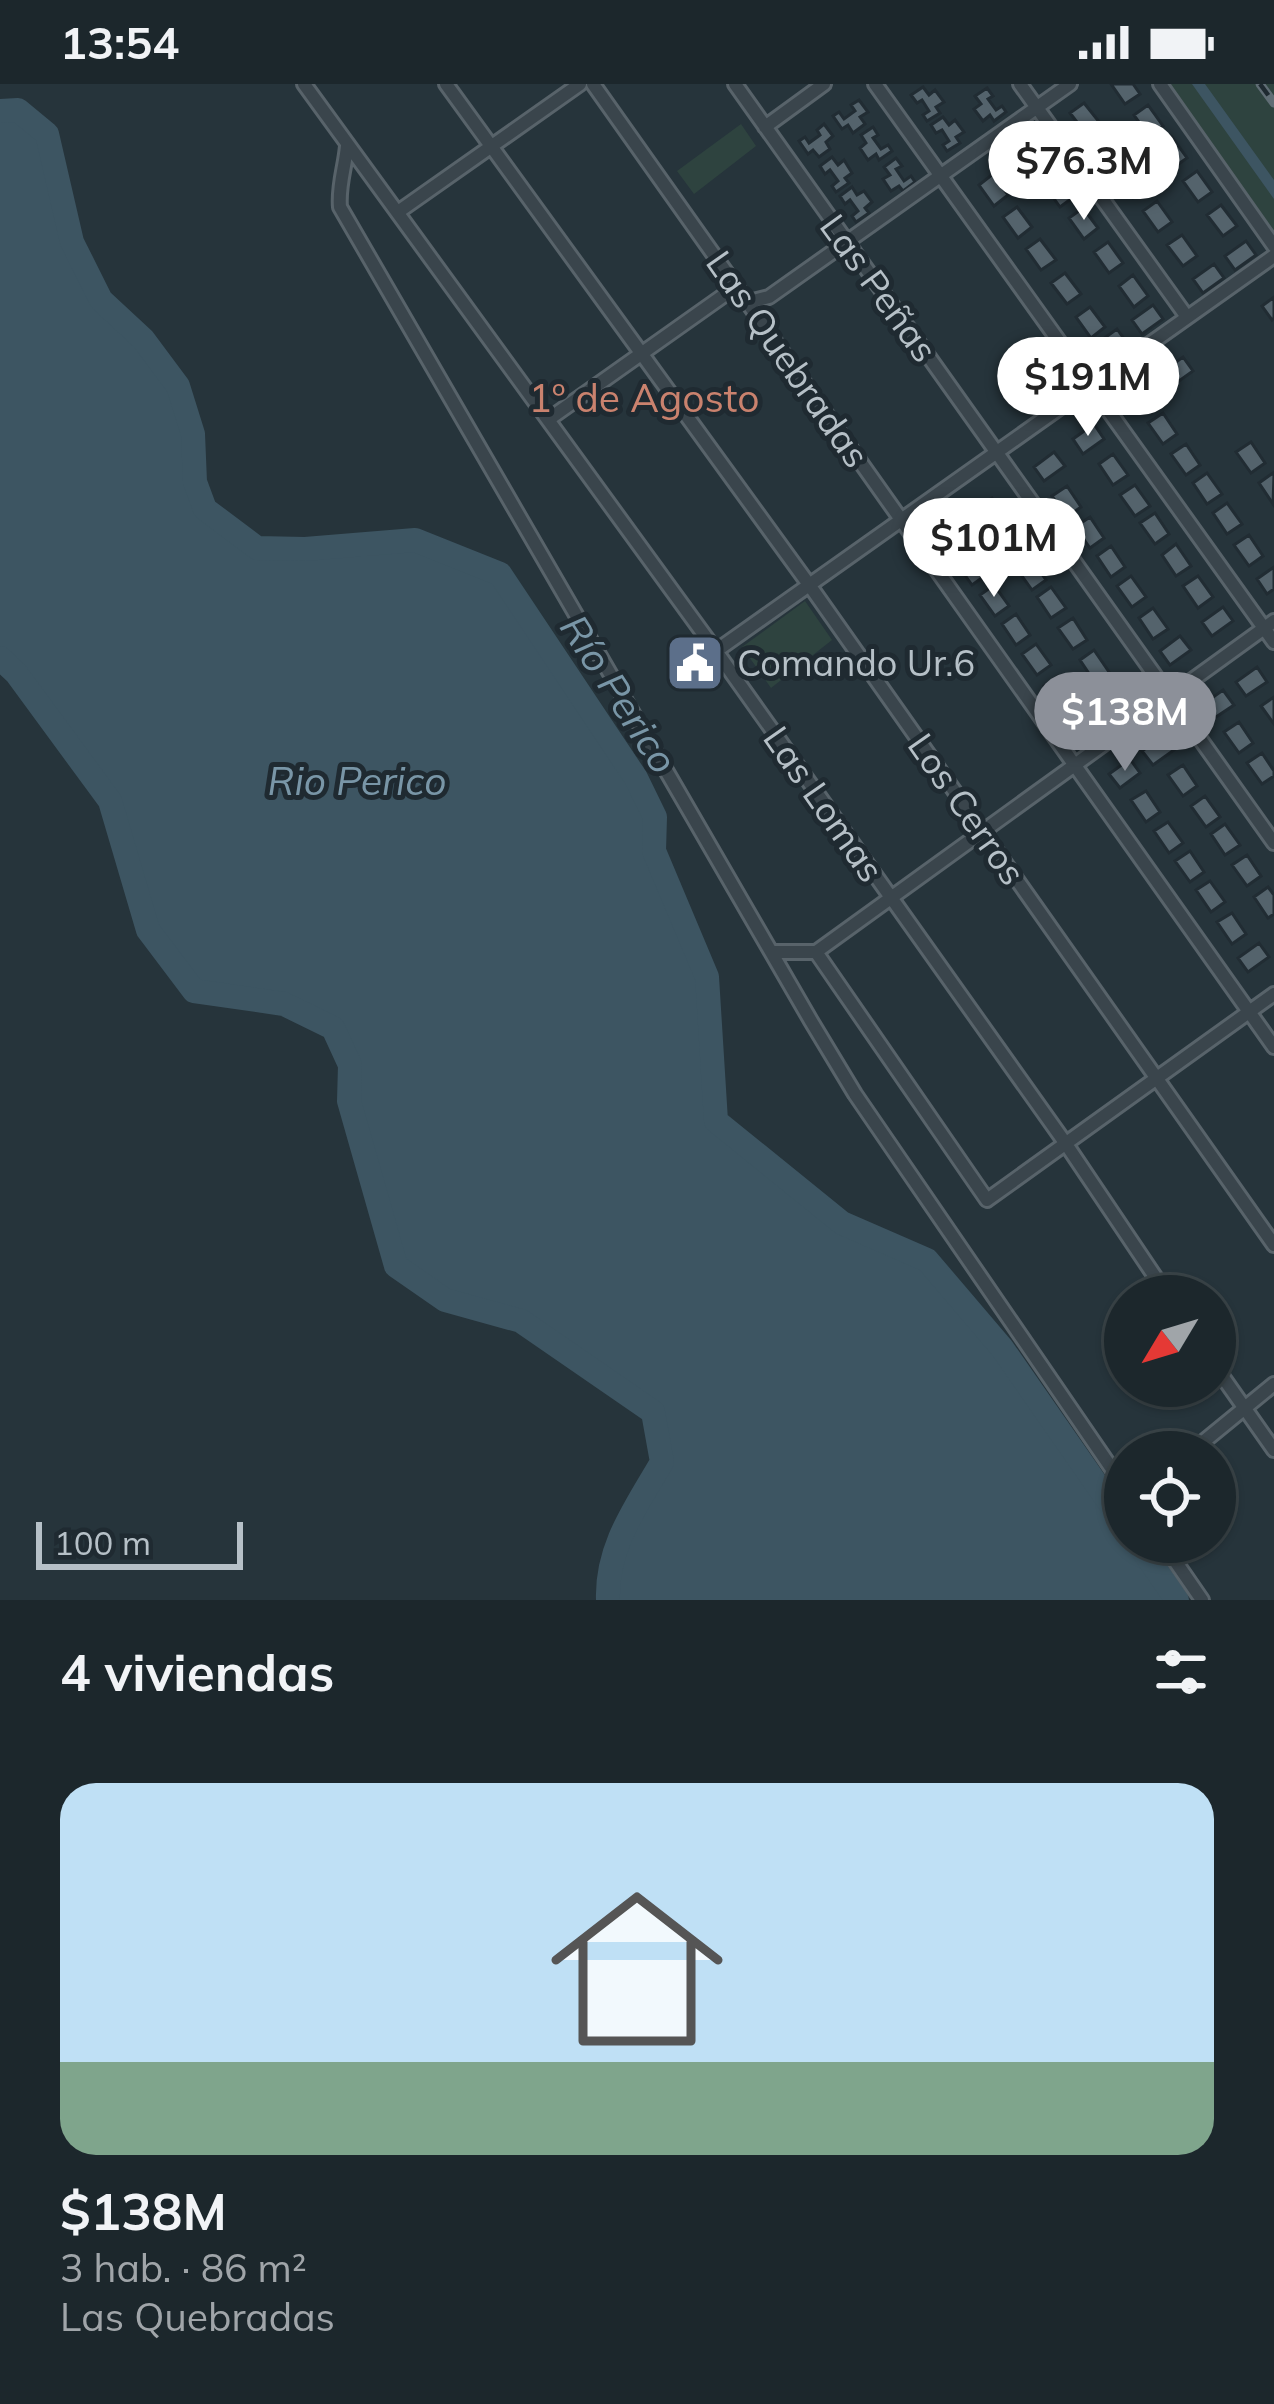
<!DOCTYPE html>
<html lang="es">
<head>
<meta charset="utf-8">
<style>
  :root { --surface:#1c272c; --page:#252f34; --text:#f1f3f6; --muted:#a0a5a9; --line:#3a4448; --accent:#8c9099 }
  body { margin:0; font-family:Mulish,sans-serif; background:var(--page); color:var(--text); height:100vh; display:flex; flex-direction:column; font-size:45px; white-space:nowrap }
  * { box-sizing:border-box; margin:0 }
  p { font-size:39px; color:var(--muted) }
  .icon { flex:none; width:66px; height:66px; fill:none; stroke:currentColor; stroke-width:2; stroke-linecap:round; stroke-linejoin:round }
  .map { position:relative; height:1516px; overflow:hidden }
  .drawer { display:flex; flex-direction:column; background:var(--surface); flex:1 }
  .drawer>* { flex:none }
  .needle { width:78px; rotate:232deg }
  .controls { position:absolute; left:1104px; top:1191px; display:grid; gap:24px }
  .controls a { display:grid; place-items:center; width:132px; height:132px; border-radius:50%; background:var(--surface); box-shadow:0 3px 9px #0004,0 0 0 3px var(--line); font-size:60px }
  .scale { position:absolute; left:36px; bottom:30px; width:207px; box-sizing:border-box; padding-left:12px; border:6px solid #b6c0c7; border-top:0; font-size:33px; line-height:42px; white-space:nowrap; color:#b6c0c7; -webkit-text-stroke:9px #1f2a31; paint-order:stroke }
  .price { position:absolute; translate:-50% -102px; padding:0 27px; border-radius:42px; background:#fff; color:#222; font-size:39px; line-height:78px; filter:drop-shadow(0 3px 6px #0008) }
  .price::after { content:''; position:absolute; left:50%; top:72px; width:36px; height:27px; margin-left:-18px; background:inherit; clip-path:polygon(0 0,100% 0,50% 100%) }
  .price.on { background:var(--accent); color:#fff }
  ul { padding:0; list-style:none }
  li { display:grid; align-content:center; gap:24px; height:636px; padding:0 60px }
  li span { display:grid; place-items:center; height:372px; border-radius:36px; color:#555 }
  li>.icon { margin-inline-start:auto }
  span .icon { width:216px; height:216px; fill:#fffc; stroke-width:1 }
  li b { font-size:51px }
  h2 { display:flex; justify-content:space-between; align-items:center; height:144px; padding:0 60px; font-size:51px }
  .status { display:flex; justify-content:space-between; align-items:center; height:84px; padding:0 60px; background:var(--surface); direction:ltr }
  .status svg { height:33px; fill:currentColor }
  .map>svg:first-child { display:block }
  .green { fill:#2e433f }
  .water { fill:#3d5562 }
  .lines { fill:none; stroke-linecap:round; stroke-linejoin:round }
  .river { stroke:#3d5562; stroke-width:24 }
  .building { fill:#54636c; stroke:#212c33; stroke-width:3 }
  .minor-casing { stroke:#58636a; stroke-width:18 }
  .minor { stroke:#3a454c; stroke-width:12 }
  .rail-casing { stroke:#606d75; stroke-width:9 }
  .rail { stroke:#1f2a31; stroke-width:4.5; stroke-dasharray:14; stroke-linecap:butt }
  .labels { text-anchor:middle; stroke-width:10; stroke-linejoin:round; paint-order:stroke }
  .street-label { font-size:36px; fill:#b6c0c7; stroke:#1f2a31 }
  .poi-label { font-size:36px; fill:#b6c0c7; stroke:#1f2a31; text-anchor:start }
  .neighbourhood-label { font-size:39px; fill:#ca826e; stroke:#1f2a31 }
  .water-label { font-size:39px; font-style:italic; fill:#7996a7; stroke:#1f2a31 }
</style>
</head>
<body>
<div class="status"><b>13:54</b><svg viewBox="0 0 49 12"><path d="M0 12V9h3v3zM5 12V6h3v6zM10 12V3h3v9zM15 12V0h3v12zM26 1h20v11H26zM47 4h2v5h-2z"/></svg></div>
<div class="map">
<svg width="1274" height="1516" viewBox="0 0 1274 1516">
  <rect width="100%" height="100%" fill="#26343b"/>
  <path class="green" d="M1169,0h105v147z
    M741,40l15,22 -62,48 -17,-23z
    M805,517l27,39 -61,48 -29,-41z"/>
  <path class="water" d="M1192,0h13l69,96v19z
    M18,26l29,24 25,108 29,58 42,39 35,47 15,48 2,48 10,27 52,39 48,1 110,-9 85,34 136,204 19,39v34l52,126 9,144 126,102 85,37 75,89 123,176v17h12l40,58h-569c-2,-53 28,-93 54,-138l-9,-50 -132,-91 -76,-21 -49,-34 -47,-165 1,-36 -17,-37 -49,-24 -90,-13 -46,-61 -38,-129 -93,-128 -17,-15v-547z"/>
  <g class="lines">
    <path class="river" d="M0,27l18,-1 29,24 25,108 29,58 42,39 35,47 15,48 2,48 10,27 52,39 48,1 110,-9 85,34 136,204 19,39 -1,34 53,126 9,144 126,102 85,37 75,88 123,177
      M0,574l16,15 94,128 38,129 46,61 90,13 49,24 17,37 -1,36 47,165 49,34 76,21 132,91 9,50c-26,45 -56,85 -54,138
      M1137,1458l40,58"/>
  </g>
  <path class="building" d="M1111,0h22l7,10 -15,10z
    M923,3l6,8 6,-5 9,12 -8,5 4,6 -13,8 -4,-6 6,-4 -7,-11 -5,3 -6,-8z
    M987,4l6,8 -5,3 8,11 6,-4 4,6 -12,9 -4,-6 -7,6 -9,-12 7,-5 -6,-8z
    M859,16l9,12 -8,5 5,7 -12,9 -5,-8 -6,4 -9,-13 6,-4 5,7 11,-8 -4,-6z
    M1084,19l16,20 -14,11 -16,-21z
    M1148,21l15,21 -14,10 -15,-21z
    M943,33l6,8 6,-5 9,12 -8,5 4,6 -13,8 -4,-6 6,-4 -7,-11 -6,3 -5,-8z
    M824,40l9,12 -7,6 4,7 -11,8 -6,-7 -5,4 -9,-13 6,-4 4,6 11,-8 -3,-5z
    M873,43l5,8 -5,3 8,11 7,-4 4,6 -13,9 -3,-6 -8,6 -8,-12 6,-5 -5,-8z
    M1108,51l15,21 -14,10 -15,-21z
    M1172,53l15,21 -14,10 -15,-21z
    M1036,59l15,21 -14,10 -15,-20z
    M832,73l6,8 6,-5 8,13 -7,5 4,5 -13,9 -4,-6 6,-5 -8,-11 -5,4 -5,-8z
    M896,74l6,8 -6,3 8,12 7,-5 4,6 -12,9 -4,-5 -8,5 -8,-12 7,-4 -6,-8z
    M1132,83l15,21 -14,10 -15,-21z
    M1197,87l15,21 -14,10 -15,-21z
    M993,90l15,21 -14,11 -15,-21z
    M1059,92l16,20 -15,11 -15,-21z
    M852,103l5,8 7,-4 8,11 -7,6 4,5 -13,9 -4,-6 6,-5 -8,-11 -5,4 -5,-8z
    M1157,117l15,21 -14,10 -15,-21z
    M1221,121l16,21 -14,10 -16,-21z
    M1017,123l15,20 -14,11 -15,-21z
    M1083,124l15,20 -14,11 -15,-21z
    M1182,151l15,21 -14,10 -16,-21z
    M1040,155l16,21 -15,10 -15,-21z
    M1246,157l10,14 -21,15 -10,-14z
    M1108,158l15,21 -14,10 -15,-21z
    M1214,180l10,14 -21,15 -10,-14z
    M1065,189l16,21 -14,10 -16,-21z
    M1133,191l15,21 -14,11 -15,-21z
    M1274,213v21l-2,2 -10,-14z
    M1153,221l10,14 -21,15 -10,-14z
    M1090,223l15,20 -14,11 -15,-21z
    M1117,245l10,14 -20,15 -11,-14z
    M1183,273l10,14 -21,15 -10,-14z
    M1150,295l11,15 -21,15 -11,-15z
    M1163,329l14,21 -14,10 -15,-21z
    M1094,340l10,15 -21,15 -10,-15z
    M1251,358l14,21 -14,10 -15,-21z
    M1186,360l14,21 -14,10 -15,-21z
    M1054,368l11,14 -21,15 -10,-14z
    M1113,370l15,21 -15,10 -14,-21z
    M1207,389l15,21 -15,10 -14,-21z
    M1273,389l1,2 -1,29 -14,-21z
    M1135,401l15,21 -15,10 -15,-21z
    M1067,402l14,21 -14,10 -15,-21z
    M992,414l10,14 -21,15 -10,-14z
    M1227,419l15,21 -15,10 -14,-21z
    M1155,429l14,21 -14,10 -15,-21z
    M1090,433l14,21 -14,10 -15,-21z
    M959,436l11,15 -21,14 -11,-14z
    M1008,444l15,21 -14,10 -15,-21z
    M1249,451l14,21 -14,10 -15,-21z
    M1176,460l15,22 -15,10 -14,-21z
    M1111,462l14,21 -14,10 -14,-21z
    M972,470l14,21 -14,10 -15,-21z
    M1031,475l15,21 -14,10 -15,-21z
    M1274,483v22l-7,5 -10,-15z
    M1131,492l15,21 -14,10 -15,-21z
    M1198,492l15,21 -15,11 -15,-22z
    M994,501l15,21 -14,10 -15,-21z
    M1051,503l15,21 -15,10 -14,-21z
    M1223,523l10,14 -21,15 -10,-14z
    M1153,524l15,21 -15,10 -14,-21z
    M1016,530l14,21 -14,10 -14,-21z
    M1073,534l14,22 -14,9 -15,-21z
    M1180,552l11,14 -21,15 -10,-14z
    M1036,560l15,21 -14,10 -15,-21z
    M1094,566l15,22 -15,9 -14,-21z
    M1257,583l10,15 -21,14 -10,-14z
    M1058,592l15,21 -15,10 -14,-21z
    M1119,599l10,14 -21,15 -10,-14z
    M1223,606l11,15 -21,14 -11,-14z
    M1274,613v27l-13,-18z
    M1087,621l10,15 -21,14 -10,-14z
    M1239,638l14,21 -14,10 -15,-21z
    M1163,652l11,14 -21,15 -11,-14z
    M1262,669l12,18v5l-12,8 -15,-21z
    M1130,675l10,14 -20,15 -11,-14z
    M1183,681l14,21 -14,10 -15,-21z
    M1146,707l14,21 -14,10 -15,-22z
    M1205,712l15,21 -14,10 -15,-21z
    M1168,738l15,21 -14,10 -15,-22z
    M1225,740l15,21 -15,10 -14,-21z
    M1190,767l14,21 -14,10 -15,-21z
    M1247,771l14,21 -14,10 -15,-21z
    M1210,797l15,21 -14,10 -15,-22z
    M1268,803l6,8v19l-6,4 -14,-21z
    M1232,829l14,21 -14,10 -15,-22z
    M1259,859l10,14 -21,15 -10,-14z"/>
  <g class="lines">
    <defs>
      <path id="minor" d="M304,0l417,574 345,486 102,152
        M446,0l364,502 464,659
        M593,0l681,963
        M735,0l539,759
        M875,0l399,558
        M1020,0l167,233
        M1160,0l114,162
        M765,43l59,-43
        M347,62c-2,22 -9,40 -7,61l471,814 44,73 270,394
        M398,128l182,-128
        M749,218l20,-5 301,-213
        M549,335l188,-133
        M716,567l558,-395
        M771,868h45
        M816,868l171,248 287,-206
        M816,868l458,-331
        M1215,1282l59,84
        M1191,1368l83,-68
        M1162,1458l40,58"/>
    </defs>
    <use href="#minor" class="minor-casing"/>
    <use href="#minor" class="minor"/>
    <defs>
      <path id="rail" d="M1260,0l14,19"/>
    </defs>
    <use href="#rail" class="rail-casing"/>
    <use href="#rail" class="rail"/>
  </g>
  <defs>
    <symbol id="civic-square" viewBox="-11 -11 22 22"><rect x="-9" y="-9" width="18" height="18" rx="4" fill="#5c6f8a" stroke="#1f2a31"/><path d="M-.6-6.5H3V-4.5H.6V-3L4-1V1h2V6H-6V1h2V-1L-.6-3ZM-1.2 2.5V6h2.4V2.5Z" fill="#fff"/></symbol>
  </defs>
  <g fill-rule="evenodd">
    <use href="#civic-square" x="662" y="546" width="66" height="66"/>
  </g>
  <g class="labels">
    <g class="street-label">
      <text transform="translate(879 204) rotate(54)" y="13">Las Peñas</text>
      <text transform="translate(788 275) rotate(55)" y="13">Las Quebradas</text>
      <text transform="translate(824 720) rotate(55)" y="13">Las Lomas</text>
      <text transform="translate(967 725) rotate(55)" y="13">Los Cerros</text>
    </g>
    <g class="poi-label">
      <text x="737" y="592">Comando Ur.6</text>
    </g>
    <g class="neighbourhood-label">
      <text x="644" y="328">1º de Agosto</text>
    </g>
    <g class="water-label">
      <text transform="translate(619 610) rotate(57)" y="14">Río Perico</text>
      <text x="357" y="711">Rio Perico</text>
    </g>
  </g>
</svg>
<div class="controls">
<a><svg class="needle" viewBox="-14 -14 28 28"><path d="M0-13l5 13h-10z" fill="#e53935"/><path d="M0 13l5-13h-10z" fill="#a0a5a9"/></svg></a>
<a><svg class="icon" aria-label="locate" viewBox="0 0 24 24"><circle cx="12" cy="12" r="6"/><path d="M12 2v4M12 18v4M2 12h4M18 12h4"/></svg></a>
</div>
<div class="scale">100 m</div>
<b class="price" style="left:1084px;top:139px">$76.3M</b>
<b class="price" style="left:1088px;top:355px">$191M</b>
<b class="price" style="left:994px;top:516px">$101M</b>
<b class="price on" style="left:1125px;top:690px">$138M</b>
</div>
<section class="drawer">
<h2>4 viviendas<svg class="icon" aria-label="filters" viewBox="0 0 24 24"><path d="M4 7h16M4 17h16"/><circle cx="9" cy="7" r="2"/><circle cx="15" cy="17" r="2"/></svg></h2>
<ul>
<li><span style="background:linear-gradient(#bfe0f5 75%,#7fa58c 0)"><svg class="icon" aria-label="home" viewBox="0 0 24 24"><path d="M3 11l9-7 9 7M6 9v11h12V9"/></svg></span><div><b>$138M</b><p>3 hab. · 86 m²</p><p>Las Quebradas</p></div></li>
</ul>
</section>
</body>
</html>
